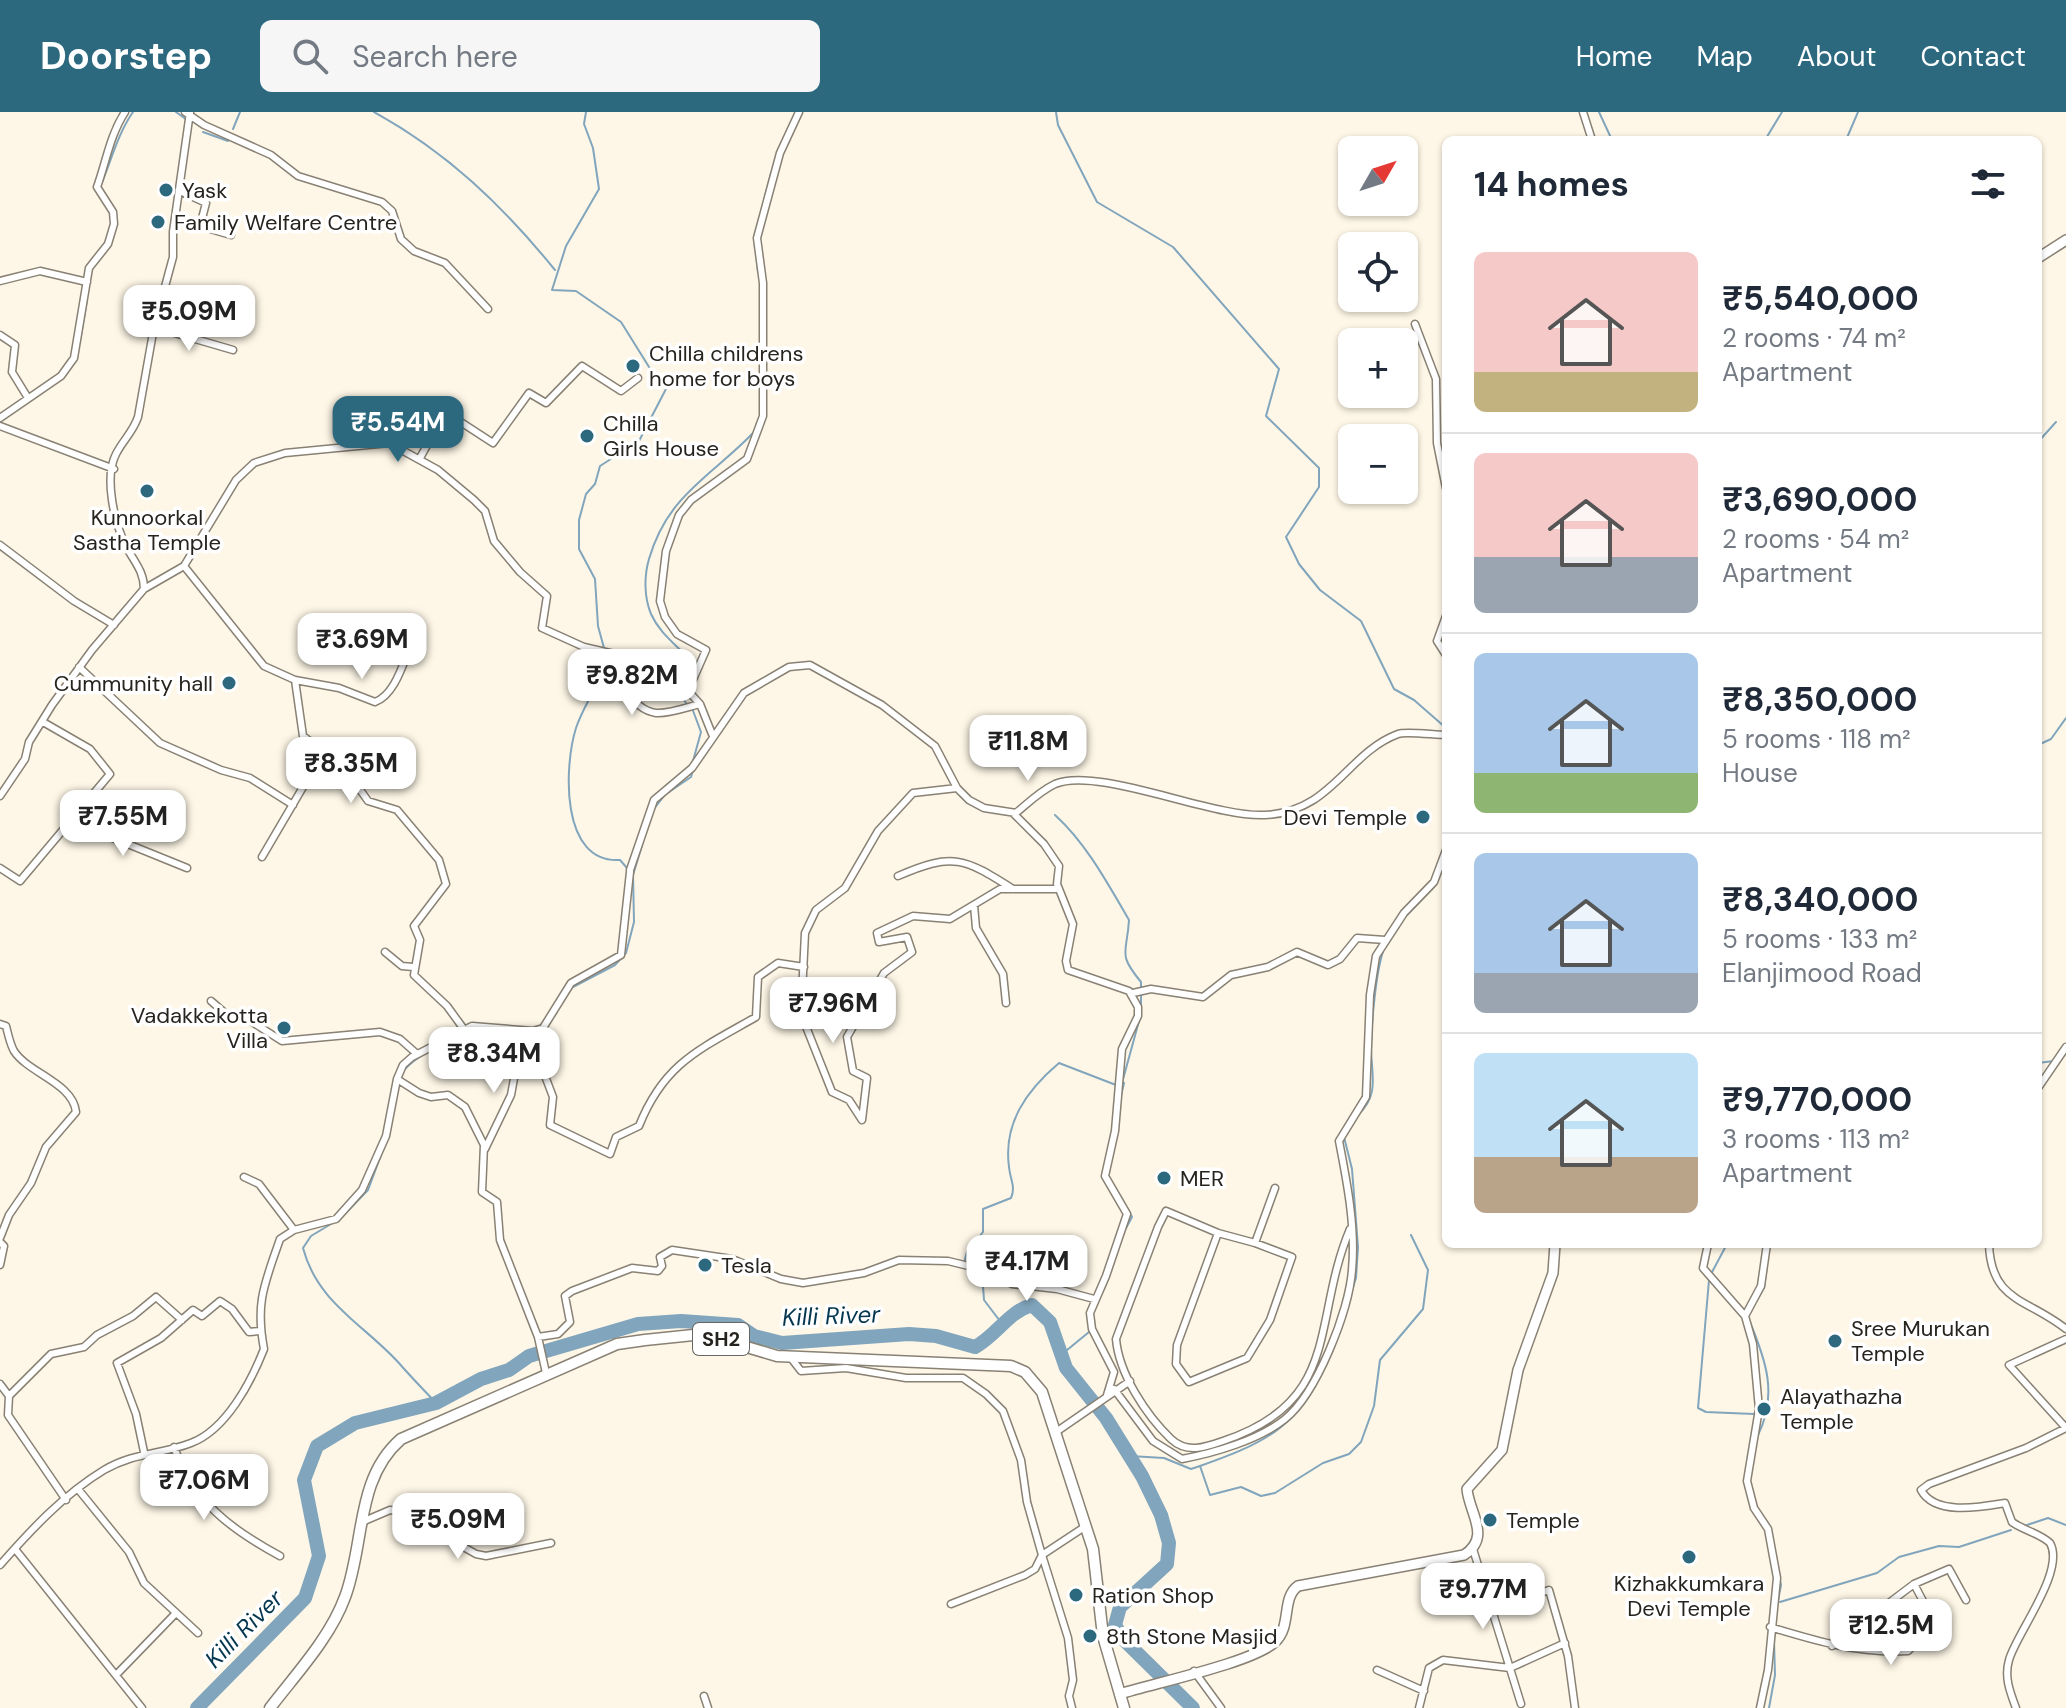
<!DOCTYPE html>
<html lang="en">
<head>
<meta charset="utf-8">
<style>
  :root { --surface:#fff; --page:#f6f6f7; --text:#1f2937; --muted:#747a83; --line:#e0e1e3; --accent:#2c697f }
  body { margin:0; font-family:"DM Sans",sans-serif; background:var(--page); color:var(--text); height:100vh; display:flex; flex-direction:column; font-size:30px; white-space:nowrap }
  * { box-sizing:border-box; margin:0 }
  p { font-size:26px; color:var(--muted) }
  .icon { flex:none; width:44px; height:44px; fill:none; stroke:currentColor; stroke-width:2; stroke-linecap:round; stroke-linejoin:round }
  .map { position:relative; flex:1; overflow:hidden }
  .drawer { position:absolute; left:1442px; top:24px; width:600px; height:1112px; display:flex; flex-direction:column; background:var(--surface); border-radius:12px; box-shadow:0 2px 6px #0004 }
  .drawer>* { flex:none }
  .needle { width:52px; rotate:51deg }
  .controls { position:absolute; left:1338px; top:24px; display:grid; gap:16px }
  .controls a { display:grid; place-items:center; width:80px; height:80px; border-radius:12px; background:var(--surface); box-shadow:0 2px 6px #0004; font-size:40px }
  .price { position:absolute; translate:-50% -68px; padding:0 18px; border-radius:16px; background:#fff; color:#222; font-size:26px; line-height:52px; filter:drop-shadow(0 2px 4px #0008) }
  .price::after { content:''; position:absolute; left:50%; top:48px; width:24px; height:18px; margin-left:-12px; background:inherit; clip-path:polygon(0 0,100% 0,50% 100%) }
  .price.selected { background:var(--accent); color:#fff }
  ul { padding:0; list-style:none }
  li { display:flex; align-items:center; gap:24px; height:200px; padding:0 32px }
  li+li { border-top:2px solid var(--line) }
  li span { display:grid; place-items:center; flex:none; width:224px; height:160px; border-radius:12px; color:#555 }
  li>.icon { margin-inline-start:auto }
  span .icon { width:96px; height:96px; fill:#fffc; stroke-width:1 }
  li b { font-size:34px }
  h2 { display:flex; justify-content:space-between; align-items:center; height:96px; padding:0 32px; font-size:34px }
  header { display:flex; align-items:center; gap:48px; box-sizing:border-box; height:112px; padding:0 40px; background:var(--accent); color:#fff }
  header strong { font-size:38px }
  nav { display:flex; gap:44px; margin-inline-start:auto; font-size:28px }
  .search { width:560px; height:72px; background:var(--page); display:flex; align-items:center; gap:20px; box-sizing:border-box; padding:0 28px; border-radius:12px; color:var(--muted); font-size:30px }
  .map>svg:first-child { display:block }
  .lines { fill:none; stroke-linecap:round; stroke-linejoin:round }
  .stream { stroke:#81a5bc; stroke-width:2 }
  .river { stroke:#81a5bc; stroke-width:14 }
  .street-casing { stroke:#888174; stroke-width:9 }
  .secondary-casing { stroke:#888174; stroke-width:12 }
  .primary-casing { stroke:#888174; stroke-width:13 }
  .street { stroke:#fff; stroke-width:6 }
  .secondary { stroke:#fff; stroke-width:9 }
  .primary { stroke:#fff; stroke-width:10 }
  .poi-dot { fill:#2c697f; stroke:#fff; stroke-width:3 }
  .labels { text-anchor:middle; stroke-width:7; stroke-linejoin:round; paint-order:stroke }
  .shield { fill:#fff; stroke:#686662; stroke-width:2 }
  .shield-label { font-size:20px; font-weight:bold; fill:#27241f }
  .poi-label { font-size:22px; fill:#27241f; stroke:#fff; text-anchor:start }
  .water-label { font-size:24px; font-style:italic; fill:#04374f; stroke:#fff }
</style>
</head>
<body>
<header>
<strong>Doorstep</strong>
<div class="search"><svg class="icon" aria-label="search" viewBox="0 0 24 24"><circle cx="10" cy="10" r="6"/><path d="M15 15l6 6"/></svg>Search here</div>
<nav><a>Home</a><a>Map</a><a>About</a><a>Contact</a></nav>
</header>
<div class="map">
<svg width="2066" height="1596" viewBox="0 0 2066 1596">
  <rect width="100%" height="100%" fill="#fef7e7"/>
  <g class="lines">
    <path class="stream" d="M176,0l11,8
      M374,0c73,40 129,94 181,158
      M586,0l-2,12 9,24 6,41 -33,57 -14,44 24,1 45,31 33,53 13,12 -28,54 -39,25 -5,18 -9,10 -7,26v29l16,30 3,47 6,22
      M1056,0l2,13 39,77 76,45 106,122 -13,47 53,52v19l-33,50 13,27 21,26 41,31 33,68 20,11 32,28
      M1599,0l13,28
      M233,17l7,-17
      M203,20l25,9
      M1765,28l17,-28
      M1846,28l12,-28
      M100,75c11,-25 17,-52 33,-75
      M757,116l14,-55
      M755,130l3,30
      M80,229l7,-41
      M21,295l18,-12
      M2038,330l18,-20
      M605,542c-3,30 -20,47 -29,74 -12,38 -16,136 44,132l7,8
      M687,592l-8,-10 -3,-10 15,-23c-14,-16 -31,-27 -40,-47 -7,-17 -7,-38 -2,-55 19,-65 62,-82 105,-127
      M692,596l9,24 -8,29
      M2038,633l13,-6 15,-21
      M669,680l22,-15 3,-10
      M653,698l11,-14
      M1055,703c31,28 53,69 74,105 -2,34 -12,33 12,62v25
      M1440,762l6,-13
      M1405,805l29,-30
      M573,875l42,-22 11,-12 8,-31 -1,-47 10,-33
      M547,915l10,-15
      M2038,951l16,-2
      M403,959c34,-36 80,-34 124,-35
      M1122,971l17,-62
      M1121,984l3,-13
      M1358,1003c21,-20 14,-38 13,-65 0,-23 5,-81 13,-101
      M1344,1025l8,32 6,78 -2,31 -7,22
      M1121,1085l11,20 -7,13
      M341,1106l27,-28 19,-51
      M336,1109l-25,15 -8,12c14,54 60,76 95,114 12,14 25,27 38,41
      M1711,1162l16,-30
      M1709,1168l-11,128 8,4 48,2
      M1102,1181l7,-16
      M1757,1188l7,-12 3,-23
      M1749,1208c17,40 29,75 9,115
      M1003,1213l-19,-25 -1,-14 -11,-8 -8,-15 3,-11 16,-20v-23l28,-11c5,-11 -1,-19 -2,-31 -6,-44 18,-77 50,-104l57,22
      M1061,1243l28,-23
      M1130,1344l34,2 27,11 9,-3 10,29 31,-8 20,9 14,-3 48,-30 26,-9 12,-12 13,-36 6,-46 43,-51 5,-39 -17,-35
      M1200,1354c57,-20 100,-38 123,-97
      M2027,1413l21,-7 18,7
      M1780,1490l97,-29 22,-16 40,-11 20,1 52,-17
      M1777,1494l4,-21 -3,-15
      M1769,1596l6,-33 -1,-35"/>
    <path class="river" d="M197,1596l108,-110 14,-42 -15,-76 13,-34 38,-23 81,-20 45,-24 28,-9 20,-14 109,-32 43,-3 57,4 16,11 28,7 127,-9 27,2 39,11c22,-12 33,-35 57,-42l18,17 16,46 40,50 36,58 19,39 8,28 -2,21 -47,43 -5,18 8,14 70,69"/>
    <defs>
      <path id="street" d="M185,0l19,13 67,30 27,21 84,26 10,9 9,28 13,12 31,12 43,46
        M1583,0l9,28
        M180,79l26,12 -6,23 31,9
        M0,169l40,-10 47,11
        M1415,212l21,55 1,64 9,45
        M154,215l79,23
        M0,223l15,10 -3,27 16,26
        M0,306l61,-42 13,-18 15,-90 19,-24 6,-20 -1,-12 -16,-25c9,-25 13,-52 28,-75
        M0,314l114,43
        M420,346l17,-31 19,-8 37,24 36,-50 17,10 36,-37 39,25 17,-13
        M0,433l74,56 40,24
        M184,454l80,100 31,14 8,56 41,31 24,34 29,9 42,50 7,24 -32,42 6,14 -6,35 33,31 16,22
        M144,477c0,-19 -11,-28 -19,-45 -11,-23 -21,-67 -9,-90 7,-14 17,-22 22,-37l16,-90 19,-70v-25l17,-120
        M1446,504l-9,25 9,14
        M79,555l81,76 61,27 29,8 43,27
        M295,568l44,8 36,14c20,-7 28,-39 36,-57
        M700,592l-12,-13 18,-41 -29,-16 -12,-17 -5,-16 6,-50 13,-36 12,-15 56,-41 16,-43v-133l-6,-45 23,-85 19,-41
        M957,676l-44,5 -35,38 -33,57 -29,22 -11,23 -4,81 31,78 17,8 13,20 5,-42 -14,-7 -6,-34 37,-64 28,-21 -5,-15 -28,5 -2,-9 36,-17 37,3 50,-30h59
        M0,684l25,-37 4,-17 23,-37 40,-55 52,-61 40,-23 52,-86 18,-17 31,-10 104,-10 49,27 36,30 11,11 9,30 26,31 27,24 -5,32 42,19 30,7c5,21 15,55 42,59 13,1 32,-6 44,-9l12,30
        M1013,701l31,31 15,22 -2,18 16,40 -7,37 2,9 61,21 9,16v9l-16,33 -7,82 -10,45 22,38 -21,62 -16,37 2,16 22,43 -7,23
        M71,709l116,47
        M262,745l61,-104
        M0,756l20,13 90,-107 -20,-25 -47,-27
        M630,758l24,-70 38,-32 52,-75 45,-26 21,-2 72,40 53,41 22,42 12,12 15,8 32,5c12,-10 24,-22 39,-29 43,-18 158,34 210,31 67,-3 82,-62 133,-81 7,-3 37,1 48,1
        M898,764c55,-24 66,-18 115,13
        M974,793l2,23 27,46 3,29
        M385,840l17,14 11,1
        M1133,881l18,-4 52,8 28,-22 37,-8 29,-15 31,13 12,-6 17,-21 28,2
        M211,889l15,13 26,8 30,19 98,-9 20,7 17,15
        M0,912l6,2c2,8 4,18 8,25 14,22 59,32 62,61l-30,35 -15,36 -22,32 -9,23
        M528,919l25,66 -3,28 60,29 6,-17 23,-11c25,-63 61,-77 117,-109l2,-40 20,-14 26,4
        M397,967l22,14 12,4 17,-2 17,12 19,38 -2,47 15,10 3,38 38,97 8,36
        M2038,976l28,-41
        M485,1037l26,-54 6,-33 -10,-33
        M244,1065l15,7 35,46
        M1275,1076l-20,55 -37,-10 -52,-22 -8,16 -42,112c3,35 30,76 55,100 16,15 35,8 52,2 120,-40 88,-119 127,-212
        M1218,1121l-41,112 -1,19 13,18 58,-24 23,-38 22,-63 -37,-14
        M0,1130l4,4 -4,19
        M1708,1132l-5,24 42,48
        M1989,1132c2,58 38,54 77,85
        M538,1225l20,-3 12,-12 -5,-26 7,-5 60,-23 26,3 4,-5 -2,-9 12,-7 60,9 49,20 22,4 61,-10 35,-13 49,1 29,7 35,16 45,5 37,10
        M2066,1227l-57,26 57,63
        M791,1246l10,13 45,-3 60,10h57l23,16 17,17 18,49 6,42 15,53 -7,14 -10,6 -74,29
        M0,1272l9,12 -1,19 58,85
        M1114,1277l39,52 29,18c32,-6 77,-19 103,-40 32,-26 64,-108 67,-149 4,-42 -5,-88 -13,-129l27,-44 4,-102 6,-39 28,-43 30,-31 12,-32
        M9,1284l42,-42 33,-7 13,-12 36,-19 23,-19 26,23
        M1056,1320l74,-51
        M174,1335c20,55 56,82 106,109
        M144,1340l-8,-38 -19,-51 44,-25 32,-28 9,6 18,-15 12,8 17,23 11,-1
        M78,1377l51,63 15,31 54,50
        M362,1410l28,-12 9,1 77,43 10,2 65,-13
        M15,1437l127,159
        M1473,1437l48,155
        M0,1453c30,-34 64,-71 104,-95 31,-18 56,-15 87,-27 35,-13 60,-61 73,-94 -9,-47 1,-66 16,-110l14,-9 42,-11 26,-29 24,-54 11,-57 6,-14 9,-8 60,-31 61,5 10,-3 28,-45 50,-28 9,-83
        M1491,1499l58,-21 19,66 7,52
        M1770,1515c46,14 89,27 138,24l26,-29 -20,-38
        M1832,1534l82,-62 35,-15 17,31
        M1377,1558l47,21
        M1194,1559l27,37
        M116,1563l60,-62
        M704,1584l4,12
        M1072,1596l-3,-12 4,-16 -5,-42 -26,-83 44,-29
        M1419,1596l10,-40 14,-8 67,8 55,-25
        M1760,1596l8,-38 9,-92 -9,-49 -14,-21 -7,-27 12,-72 -6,-65 -8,-28 16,-30 6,-42
        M2016,1596c-6,-16 -12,-31 -7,-48 7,-26 57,-89 41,-117 -9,-9 -27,-13 -38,-21l-7,-19c-24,4 -70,13 -84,-13l8,-6 97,-36 40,-20"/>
      <path id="secondary" d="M2038,146l28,-18
        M1120,1582c34,-11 132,-31 155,-52 17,-15 6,-44 23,-56l166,-31c28,-18 5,-42 3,-66l35,-39 16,-80 35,-97 2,-29"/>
      <path id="primary" d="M270,1596c26,-34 60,-70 75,-111 20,-53 10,-118 56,-158l216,-95 28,-4 58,-6 74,22 234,10 14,6 17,20 51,157 10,87 21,72"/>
    </defs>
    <use href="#street" class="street-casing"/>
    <use href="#secondary" class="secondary-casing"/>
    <use href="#primary" class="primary-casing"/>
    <use href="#street" class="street"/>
    <use href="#secondary" class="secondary"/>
    <use href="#primary" class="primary"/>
  </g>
  <g class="poi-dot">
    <circle cx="166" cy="78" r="8"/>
    <circle cx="158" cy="110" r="8"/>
    <circle cx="633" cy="254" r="8"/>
    <circle cx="587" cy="324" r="8"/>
    <circle cx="147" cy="379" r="8"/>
    <circle cx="229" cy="571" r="8"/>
    <circle cx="1423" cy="705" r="8"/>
    <circle cx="284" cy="916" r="8"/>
    <circle cx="1164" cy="1066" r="8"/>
    <circle cx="705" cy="1153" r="8"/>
    <circle cx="1835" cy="1229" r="8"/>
    <circle cx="1764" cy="1297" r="8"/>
    <circle cx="1490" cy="1408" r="8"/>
    <circle cx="1689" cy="1445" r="8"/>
    <circle cx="1076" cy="1483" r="8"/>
    <circle cx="1090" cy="1524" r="8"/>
  </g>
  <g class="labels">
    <rect class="shield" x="693" y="1211" width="56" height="32" rx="6"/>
    <g class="shield-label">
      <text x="721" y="1234">SH2</text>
    </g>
    <g class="poi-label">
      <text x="182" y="86">Yask</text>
      <text x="174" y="118">Family Welfare Centre</text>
      <text x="649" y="249">Chilla childrens<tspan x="649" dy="25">home for boys</tspan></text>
      <text x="603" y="319">Chilla<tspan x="603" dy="25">Girls House</tspan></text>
      <text x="147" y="413" text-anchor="middle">Kunnoorkal<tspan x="147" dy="25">Sastha Temple</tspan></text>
      <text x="213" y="579" text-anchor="end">Cummunity hall</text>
      <text x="1407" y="713" text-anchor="end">Devi Temple</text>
      <text x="268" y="911" text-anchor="end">Vadakkekotta<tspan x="268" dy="25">Villa</tspan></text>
      <text x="1180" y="1074">MER</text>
      <text x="721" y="1161">Tesla</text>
      <text x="1851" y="1224">Sree Murukan<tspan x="1851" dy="25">Temple</tspan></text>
      <text x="1780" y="1292">Alayathazha<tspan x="1780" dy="25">Temple</tspan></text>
      <text x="1506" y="1416">Temple</text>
      <text x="1689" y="1479" text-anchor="middle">Kizhakkumkara<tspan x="1689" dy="25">Devi Temple</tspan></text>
      <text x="1092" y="1491">Ration Shop</text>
      <text x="1106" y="1532">8th Stone Masjid</text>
    </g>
    <g class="water-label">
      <text transform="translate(831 1204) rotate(-2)" y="8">Killi River</text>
      <text transform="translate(244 1517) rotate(-45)" y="8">Killi River</text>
    </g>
  </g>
</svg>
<div class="controls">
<a><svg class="needle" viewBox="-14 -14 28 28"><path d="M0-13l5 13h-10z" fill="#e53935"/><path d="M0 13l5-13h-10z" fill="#747a83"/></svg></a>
<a><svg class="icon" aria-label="locate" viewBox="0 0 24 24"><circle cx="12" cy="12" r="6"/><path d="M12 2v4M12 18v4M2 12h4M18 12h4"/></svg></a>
<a>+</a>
<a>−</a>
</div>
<b class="price" style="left:189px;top:241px">₹5.09M</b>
<b class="price selected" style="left:398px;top:352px">₹5.54M</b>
<b class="price" style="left:362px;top:569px">₹3.69M</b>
<b class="price" style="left:632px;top:605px">₹9.82M</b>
<b class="price" style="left:1028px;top:671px">₹11.8M</b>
<b class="price" style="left:351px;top:693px">₹8.35M</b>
<b class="price" style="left:123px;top:746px">₹7.55M</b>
<b class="price" style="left:833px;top:933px">₹7.96M</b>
<b class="price" style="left:494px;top:983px">₹8.34M</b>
<b class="price" style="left:1027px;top:1191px">₹4.17M</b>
<b class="price" style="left:204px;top:1410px">₹7.06M</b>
<b class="price" style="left:458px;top:1449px">₹5.09M</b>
<b class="price" style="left:1483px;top:1519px">₹9.77M</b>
<b class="price" style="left:1891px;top:1555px">₹12.5M</b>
<section class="drawer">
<h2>14 homes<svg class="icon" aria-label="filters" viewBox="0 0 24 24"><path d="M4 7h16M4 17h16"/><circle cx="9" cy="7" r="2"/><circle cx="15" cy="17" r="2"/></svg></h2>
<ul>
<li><span style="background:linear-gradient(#f6c9c9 75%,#c2b280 0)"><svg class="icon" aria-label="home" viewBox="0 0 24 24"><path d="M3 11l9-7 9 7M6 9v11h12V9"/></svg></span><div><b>₹5,540,000</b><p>2 rooms · 74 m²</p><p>Apartment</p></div></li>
<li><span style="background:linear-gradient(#f6c9c9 65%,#9aa5b1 0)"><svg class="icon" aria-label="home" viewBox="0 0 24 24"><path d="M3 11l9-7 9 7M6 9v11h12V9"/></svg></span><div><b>₹3,690,000</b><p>2 rooms · 54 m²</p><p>Apartment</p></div></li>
<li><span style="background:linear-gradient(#a9c7e8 75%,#8fb573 0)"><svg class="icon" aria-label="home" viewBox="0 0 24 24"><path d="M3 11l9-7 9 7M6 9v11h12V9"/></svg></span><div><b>₹8,350,000</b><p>5 rooms · 118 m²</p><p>House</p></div></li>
<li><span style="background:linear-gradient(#a9c7e8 75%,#9aa5b1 0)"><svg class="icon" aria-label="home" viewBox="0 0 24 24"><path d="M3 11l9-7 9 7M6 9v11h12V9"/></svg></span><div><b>₹8,340,000</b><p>5 rooms · 133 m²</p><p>Elanjimood Road</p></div></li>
<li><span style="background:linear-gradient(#bfe0f5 65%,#b9a48a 0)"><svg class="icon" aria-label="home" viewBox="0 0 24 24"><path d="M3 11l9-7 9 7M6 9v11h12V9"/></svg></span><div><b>₹9,770,000</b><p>3 rooms · 113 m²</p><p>Apartment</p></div></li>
</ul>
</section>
</div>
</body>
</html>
